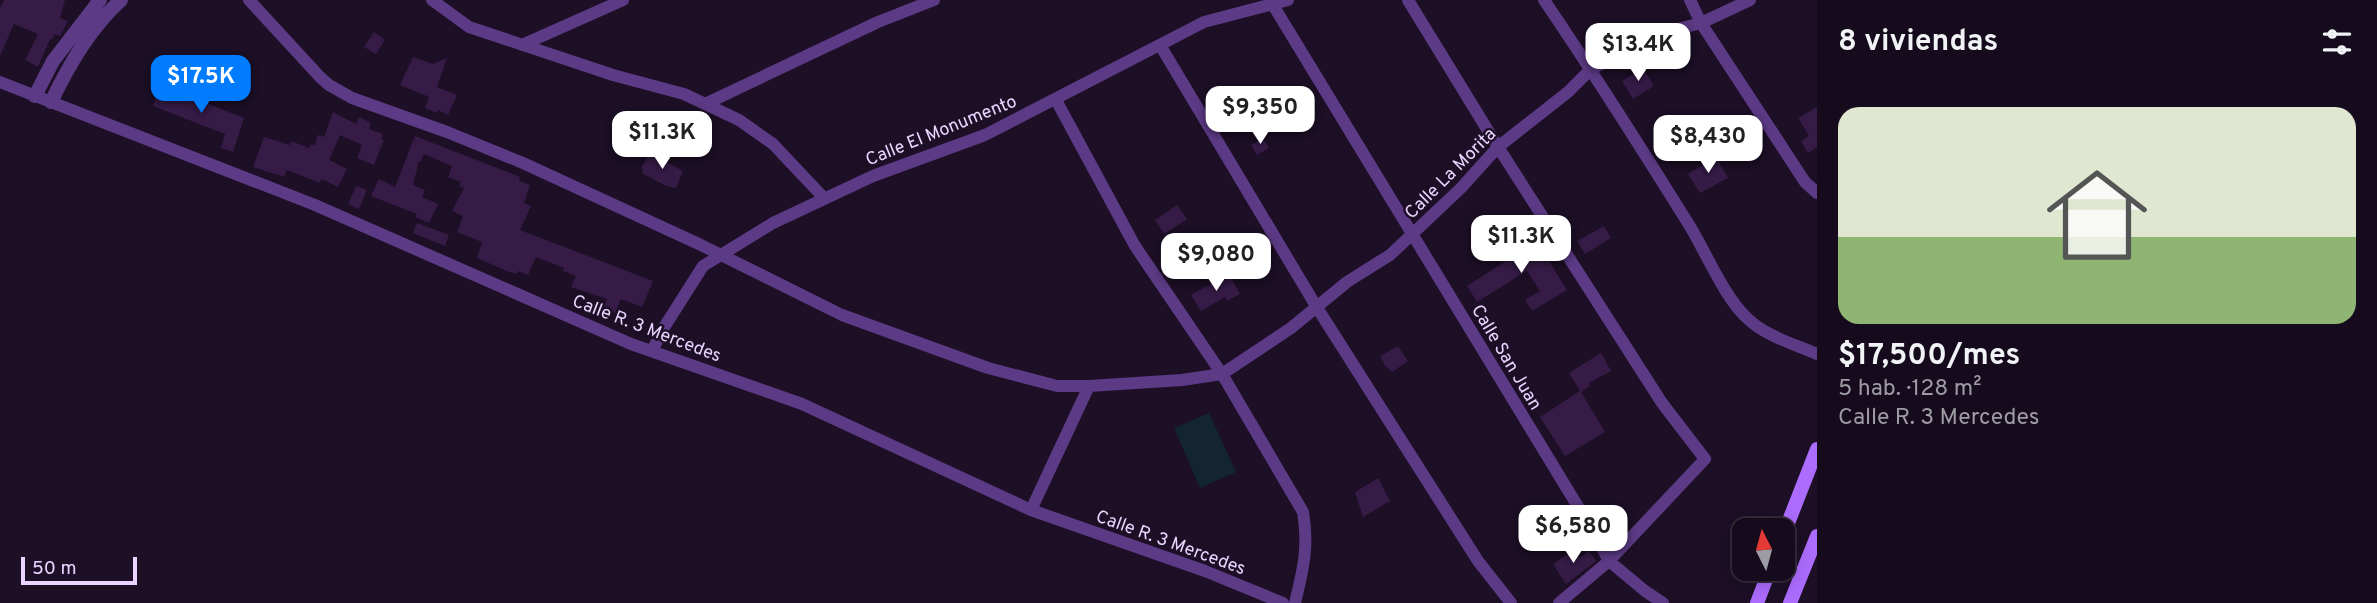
<!DOCTYPE html>
<html lang="es">
<head>
<meta charset="utf-8">
<style>
  :root { --surface:#150b1c; --page:#221929; --text:#f1f3f6; --muted:#9d9ba3; --line:#342b3b; --accent:#017cfe }
  body { margin:0; font-family:Overpass,sans-serif; background:var(--page); color:var(--text); height:100vh; display:flex; flex-direction:column; font-size:26px; white-space:nowrap }
  * { box-sizing:border-box; margin:0 }
  p { font-size:23px; color:var(--muted) }
  .icon { flex:none; width:38px; height:38px; fill:none; stroke:currentColor; stroke-width:2; stroke-linecap:round; stroke-linejoin:round }
  .map { position:relative; flex:1; overflow:hidden }
  .side { display:flex; flex-direction:column; background:var(--surface); width:560px }
  .side>* { flex:none }
  .needle { width:46px; rotate:354deg }
  .buttons { position:absolute; left:1732px; top:518px; display:grid; gap:14px }
  .buttons a { display:grid; place-items:center; width:63px; height:63px; border-radius:14px; background:var(--surface); box-shadow:0 4px 18px #0003,0 0 0 2px var(--line); font-size:35px }
  .scale { position:absolute; left:21px; bottom:18px; width:116px; box-sizing:border-box; padding-left:7px; border:4px solid #ebd4ff; border-top:0; font-size:19px; line-height:24px; white-space:nowrap; color:#ebd4ff; -webkit-text-stroke:5px #1c0f26; paint-order:stroke }
  .price { position:absolute; translate:-50% -60px; padding:0 16px; border-radius:14px; background:#fff; color:#222; font-size:23px; line-height:46px; filter:drop-shadow(0 2px 4px #0008) }
  .price::after { content:''; position:absolute; left:50%; top:42px; width:21px; height:16px; margin-left:-10px; background:inherit; clip-path:polygon(0 0,100% 0,50% 100%) }
  .price.active { background:var(--accent); color:#fff }
  ul { padding:0; list-style:none }
  li { display:grid; align-content:center; gap:14px; height:371px; padding:0 21px }
  li span { display:grid; place-items:center; height:217px; border-radius:21px; color:#555 }
  li>.icon { margin-inline-start:auto }
  span .icon { width:126px; height:126px; fill:#fffc; stroke-width:1 }
  li b { font-size:30px }
  h2 { display:flex; justify-content:space-between; align-items:center; height:84px; padding:0 21px; font-size:30px }
  main { display:flex; flex:1; min-height:0 }
  .map>svg:first-child { display:block }
  .green { fill:#122530 }
  .building { fill:#361b47 }
  .lines { fill:none; stroke-linecap:round; stroke-linejoin:round }
  .minor { stroke:#5c3a85; stroke-width:12 }
  .tertiary { stroke:#5c3a85; stroke-width:14 }
  .secondary { stroke:#ac6cfe; stroke-width:14 }
  .labels { text-anchor:middle; stroke-width:5; stroke-linejoin:round; paint-order:stroke }
  .street-label { font-size:18px; fill:#ebd4ff; stroke:#1c0f26 }
</style>
</head>
<body>
<main>
<div class="map">
<svg width="1817" height="603" viewBox="0 0 1817 603">
  <rect width="100%" height="100%" fill="#1c0f26"/>
  <path class="green" d="M1209,413l27,59 -36,16 -26,-60z"/>
  <path class="building" d="M4,0h61l-5,18 8,3 -8,15 -6,-2 -2,6 -2,-1 -12,28 -13,-7 13,-26 -24,-10 -14,32v-47z
    M374,32l11,8 -9,14 -12,-7z
    M413,57l20,7 14,-6 -10,29 20,8 -9,20 -10,-5 -2,3 -11,-5 4,-11 -29,-12z
    M1643,68l11,18 -21,13 -11,-18z
    M161,85l83,33 -11,34 -12,-4 4,-14 -72,-28z
    M1817,107v42l-1,-1 -8,5 -7,-12 8,-5 -11,-18z
    M333,112l23,12 3,-7 12,6 -2,6 14,5 -2,5 3,1 -10,25 -17,-7 5,-13 -22,-10 -11,25 18,9 -9,18 -17,-8 -1,4 -33,-13 -3,7 -31,-10 11,-30 26,8 1,-4 18,7 2,-4 3,2 4,-11 6,2z
    M415,136l105,41 -1,4 11,4 -6,18 7,3 -11,24 133,51 -11,26 -21,-8 -6,14 -12,-5 4,-9 -36,-12 5,-11 -13,-5 1,-3 -28,-11 -8,18 -10,-4 -1,3 -8,-2 -32,-14 5,-16 -25,-10 6,-16 -11,-5 12,-23 -5,-2 2,-4 -13,-5 4,-11 -28,-12 -3,7h-2l-6,24 12,5 -3,7 16,7 -9,19 -14,-6 2,-3 -46,-18 8,-17 16,8z
    M1263,138l6,10 -12,7 -6,-10z
    M650,153l33,18 -7,17 -10,-2 -24,-13 1,-4 -2,-1z
    M1716,157l12,21 -28,15 -12,-19z
    M356,186l11,4 -8,19 -11,-5z
    M1177,205l10,14 -23,15 -9,-14z
    M417,223l32,12 -4,11 -32,-13z
    M1604,226l7,12 -26,16 -8,-13z
    M1525,237l13,19 6,-3 23,37 -35,21 -7,-11 15,-9 -13,-20 -50,31 -10,-16 39,-25 -5,-9z
    M1229,274l11,20 -13,7 -2,-4 -24,14 -10,-16z
    M1398,346l10,15 -16,11 -6,-5 -6,-11z
    M1601,353l10,18 -22,12 1,3 -9,6 24,40 -40,24 -25,-39 40,-26 -11,-18z
    M1378,478l12,23 -27,16 -8,-25z
    M1574,550l5,8 10,-7 7,10 -30,23 -13,-20z"/>
  <g class="lines">
    <path class="minor" d="M249,0l71,77 9,8 23,13 95,34 76,31 178,82 141,70 146,53 69,18h32l93,-6 40,-6 69,-46 56,-46 43,-27 71,-67 37,-41 70,-55 23,-23 75,-37 35,-9 49,-23
      M432,0l37,27 144,48 71,19 55,26 34,24 51,54
      M1408,0l90,147 164,256 43,56 -96,102 -50,42
      M1544,0c51,75 99,151 147,228 16,27 34,70 56,90 18,18 47,26 70,36
      M1690,0l11,23 104,159 12,11
      M1273,5l321,528 15,28 36,30 18,12
      M522,45l101,-45
      M1160,45l156,261 162,255 33,42
      M0,82l315,123 316,139 171,60 229,106 174,61 78,32
      M1056,100l79,146 87,128 81,138c6,34 0,58 -8,91
      M705,104l173,-82 56,-22
      M652,351l11,-22 40,-63 70,-43 100,-47 112,-41 219,-113 84,-22
      M1031,510l58,-124"/>
    <path class="tertiary" d="M35,96l18,-35 47,-61
      M51,102c18,-37 39,-74 70,-102"/>
    <path class="secondary" d="M1783,536l34,-87
      M1757,603l13,-34
      M1790,603l27,-67"/>
  </g>
  <g class="labels">
    <g class="street-label">
      <text transform="translate(941 130) rotate(-22)" y="6">Calle El Monumento</text>
      <text transform="translate(1450 173) rotate(-45)" y="6">Calle La Morita</text>
      <text transform="translate(647 328) rotate(21)" y="6">Calle R. 3 Mercedes</text>
      <text transform="translate(1507 357) rotate(59)" y="6">Calle San Juan</text>
      <text transform="translate(1171 542) rotate(20)" y="6">Calle R. 3 Mercedes</text>
    </g>
  </g>
</svg>
<div class="buttons">
<a><svg class="needle" viewBox="-14 -14 28 28"><path d="M0-13l5 13h-10z" fill="#e53935"/><path d="M0 13l5-13h-10z" fill="#9d9ba3"/></svg></a>
</div>
<div class="scale">50 m</div>
<b class="price" style="left:1638px;top:83px">$13.4K</b>
<b class="price active" style="left:201px;top:115px">$17.5K</b>
<b class="price" style="left:1260px;top:146px">$9,350</b>
<b class="price" style="left:662px;top:171px">$11.3K</b>
<b class="price" style="left:1708px;top:175px">$8,430</b>
<b class="price" style="left:1521px;top:275px">$11.3K</b>
<b class="price" style="left:1216px;top:293px">$9,080</b>
<b class="price" style="left:1573px;top:565px">$6,580</b>
</div>
<section class="side">
<h2>8 viviendas<svg class="icon" aria-label="filters" viewBox="0 0 24 24"><path d="M4 7h16M4 17h16"/><circle cx="9" cy="7" r="2"/><circle cx="15" cy="17" r="2"/></svg></h2>
<ul>
<li><span style="background:linear-gradient(#dfe7d0 60%,#8fb573 0)"><svg class="icon" aria-label="home" viewBox="0 0 24 24"><path d="M3 11l9-7 9 7M6 9v11h12V9"/></svg></span><div><b>$17,500/mes</b><p>5 hab. · 128 m²</p><p>Calle R. 3 Mercedes</p></div></li>
</ul>
</section>
</main>
</body>
</html>
